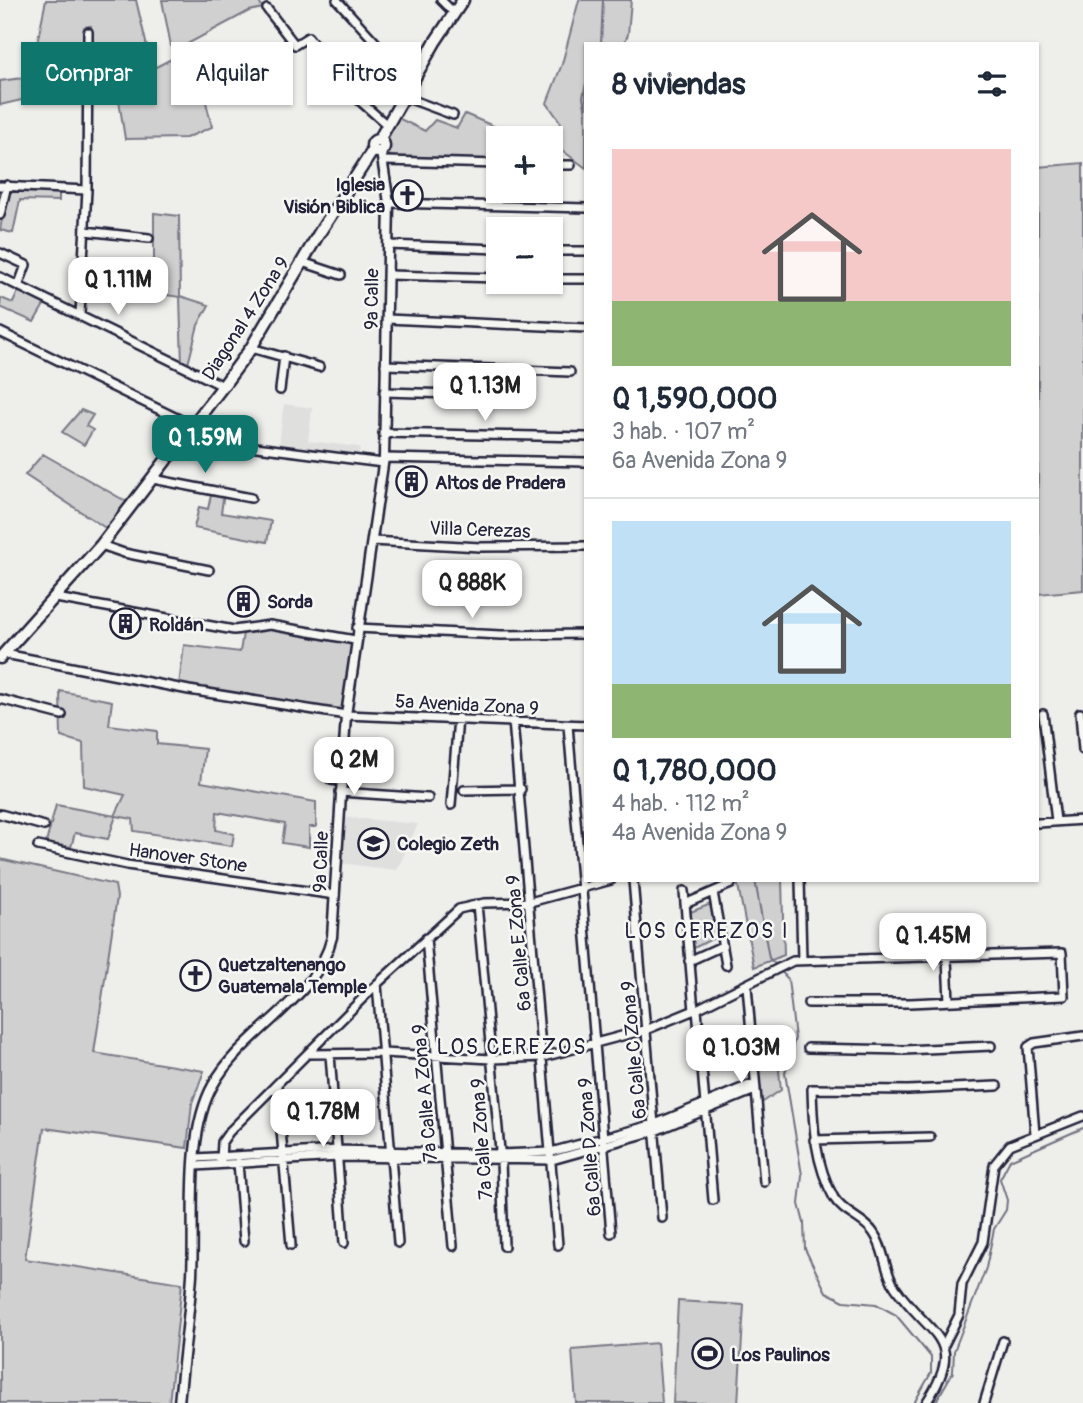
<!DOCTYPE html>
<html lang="es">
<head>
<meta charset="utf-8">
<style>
  :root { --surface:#fff; --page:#f2f2f3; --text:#1f2937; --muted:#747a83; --line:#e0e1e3; --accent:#0f766e }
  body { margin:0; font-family:Pangolin,sans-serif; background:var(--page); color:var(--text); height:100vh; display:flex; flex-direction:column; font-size:26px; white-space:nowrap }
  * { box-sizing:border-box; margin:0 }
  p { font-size:23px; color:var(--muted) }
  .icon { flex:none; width:38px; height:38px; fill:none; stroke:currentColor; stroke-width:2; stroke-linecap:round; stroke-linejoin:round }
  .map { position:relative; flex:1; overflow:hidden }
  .sheet { position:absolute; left:584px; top:42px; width:455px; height:840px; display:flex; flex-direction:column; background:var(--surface); border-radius:0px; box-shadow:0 2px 5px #0004 }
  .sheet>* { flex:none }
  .banner { position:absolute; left:21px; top:42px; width:458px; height:63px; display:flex; gap:14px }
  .tools { position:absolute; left:486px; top:126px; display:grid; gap:14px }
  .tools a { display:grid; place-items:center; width:77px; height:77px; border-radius:0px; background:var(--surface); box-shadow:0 2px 5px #0004; font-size:35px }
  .price { position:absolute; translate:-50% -60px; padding:0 16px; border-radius:14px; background:#fff; color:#222; font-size:23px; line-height:46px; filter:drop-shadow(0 2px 4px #0008) }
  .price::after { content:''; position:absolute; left:50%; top:42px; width:21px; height:16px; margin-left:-10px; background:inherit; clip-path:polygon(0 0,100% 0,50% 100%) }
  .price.on { background:var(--accent); color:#fff }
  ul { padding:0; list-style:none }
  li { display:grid; align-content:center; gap:14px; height:371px; padding:0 28px }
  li+li { border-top:2px solid var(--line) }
  li span { display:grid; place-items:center; height:217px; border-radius:0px; color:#555 }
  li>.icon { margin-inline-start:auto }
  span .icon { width:126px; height:126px; fill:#fffc; stroke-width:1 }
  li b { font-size:30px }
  h2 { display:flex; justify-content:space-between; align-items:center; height:84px; padding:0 28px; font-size:30px }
  .chip { padding:0 24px; border-radius:0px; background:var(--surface); box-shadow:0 2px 5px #0004; font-size:24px; line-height:63px }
  .chip.on { background:var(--accent); color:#fff }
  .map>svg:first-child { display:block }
  .built { fill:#dfdfde }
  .green { fill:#d0d0d1; stroke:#797986; stroke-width:2 }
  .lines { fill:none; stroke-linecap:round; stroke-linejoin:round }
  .stream { stroke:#727281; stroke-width:2 }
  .minor-casing { stroke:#22223b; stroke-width:12 }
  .tertiary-casing { stroke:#22223b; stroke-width:13 }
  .secondary-casing { stroke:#22223b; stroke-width:15 }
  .minor { stroke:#f6f6f2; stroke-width:7 }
  .tertiary { stroke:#f6f6f2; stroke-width:8 }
  .secondary { stroke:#f6f6f2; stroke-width:10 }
  .labels { text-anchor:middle; stroke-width:5; stroke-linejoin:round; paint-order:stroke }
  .poi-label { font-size:19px; font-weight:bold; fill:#22223b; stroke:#f6f6f2; text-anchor:start }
  .street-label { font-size:19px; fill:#22223b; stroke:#f6f6f2 }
  .neighbourhood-label { font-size:21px; letter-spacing:2px; fill:#22223b; stroke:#f6f6f2 }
</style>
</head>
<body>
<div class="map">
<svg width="1083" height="1403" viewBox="0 0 1083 1403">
  <rect width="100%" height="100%" fill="#eeeeeb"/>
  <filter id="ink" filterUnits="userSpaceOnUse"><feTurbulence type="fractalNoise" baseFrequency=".0143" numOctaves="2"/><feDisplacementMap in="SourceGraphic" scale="14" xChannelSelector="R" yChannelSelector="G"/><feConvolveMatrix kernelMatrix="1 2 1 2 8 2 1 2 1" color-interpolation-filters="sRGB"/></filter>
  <g filter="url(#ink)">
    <path class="built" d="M284,404l28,4 -4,33 52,6 -1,8 -80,-10z
      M340,817l78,7 -21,46 -59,-7z"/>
    <path class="green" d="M46,0h90l12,51 -57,8v-33l-7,1 -2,66h-17l1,-10 -37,1 -3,15 -26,6v-24l30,-4z
      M162,0h95l6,8 -14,3 -69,37 -9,-2z
      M579,0h52l-3,34 -4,10h-38v124l-35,-26 10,-19 -14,-20 15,-39z
      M193,48l19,79 -26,11 -61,1 -9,-58 34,-11z
      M465,114l47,20v4h-13v22l-109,-3 -5,-20 11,-20 29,14 10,-11 22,8z
      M1083,163v427l-45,4v-427z
      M8,186l51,3v12l-39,-1 -7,33 -13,-3z
      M154,213l25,3 1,80 29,9 -11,20 -11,43 -5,-3 -2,-68 -98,-15 2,-24 70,5z
      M21,285l27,13 -14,24 -34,-15 1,-9 12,5z
      M81,410l12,5 -7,11 7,4 -9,15 -22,-13z
      M43,454l84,48 -20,27 -82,-54z
      M212,490l12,3 -3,20 50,8 -4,21 -73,-14 5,-21 9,2z
      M268,626l84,16 -8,70 -165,-27 5,-40 56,7 3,-19z
      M60,691l52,10 -3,24 48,6v13l48,5 -4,33 115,20v25h-7v20l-27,-4 3,-19 -68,-12 -1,18 18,4 -2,12 -98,-15 -1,-12 -17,-3 -8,23 -33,-6 -4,14 -25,-4 10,-38 59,11 10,-21 -41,-9 -1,-43 -22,-6z
      M0,859l115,26 2,12 -23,156 110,18 -12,32 -5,45 -143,-20 -19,131 157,24 -13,120h-169z
      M737,880h45l2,75 -30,12z
      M711,904l5,33 -24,12 -4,-36z
      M778,1061l3,29 -21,14 -1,-37z
      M678,1301l66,4 -6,98h-65z
      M657,1343l5,60h-86l-4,-53z"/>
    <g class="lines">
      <path class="stream" d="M601,44l2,-44
        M586,83l-3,14 3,16
        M755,880l14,78 8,8
        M780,970l8,9 7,59 -10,35 17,102 -3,29 5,19 1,26 21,43 18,9 32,3 20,11 35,42v16l-17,30
        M935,1403l18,-31 1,-21 32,-83 8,-39 12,-19 1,-10 -7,-21 10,-19 73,-32"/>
      <defs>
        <path id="minor" d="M337,0l74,81
          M441,0l13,13
          M267,9l28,36 13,-8 44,57 35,31
          M402,96l51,19
          M385,161l114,3
          M551,165h20
          M0,186l87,4
          M389,203l197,5
          M0,215l7,-30
          M85,231l64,7
          M388,245l111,4
          M551,251h35
          M0,253l26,12 -7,19
          M302,262l39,13
          M388,275l111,3
          M0,277l223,109
          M551,279h35
          M80,314l7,-124 1,-158
          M387,319l199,9
          M0,332l193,94
          M251,348l68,19
          M385,365l185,7
          M280,390l4,-34
          M384,392l104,3
          M383,433l203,4
          M184,438l199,25
          M384,458l202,4
          M153,479l98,19
          M372,541l108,6 106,-1
          M101,545l23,8 85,17
          M56,598l178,32 36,-5 85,15
          M357,628l144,7 85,-1
          M5,654l184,36 157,25 240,10
          M0,699l62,16
          M1080,713l3,37
          M1043,714l13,107
          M513,721l45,524
          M568,725l43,508
          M331,780l10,1
          M464,790l57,-1
          M340,792l88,6
          M451,805l7,-87
          M0,814l44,12
          M1038,823l45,-3
          M38,846l89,19 208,30
          M633,880l29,338
          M800,880l2,80
          M684,891l10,120
          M713,892l13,73
          M477,904l24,257 3,85
          M685,904l46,-20
          M426,938l27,308
          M947,958l2,43
          M689,961l33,-15
          M377,984l21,259
          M747,986l17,196
          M697,1009l16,191
          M808,1048l96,2 87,-4
          M308,1054l75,-1 108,6 52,-2 105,-28 49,-20 96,-48 269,-8 2,43 -154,7h-102
          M330,1054l14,189
          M277,1084l14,161
          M1035,1134l-7,-87 6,-4 49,-7
          M814,1140l116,-3
          M196,1158l141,-8 161,4 53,-2 104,-28 99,-41
          M221,1160l1,-18 7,-10 148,-148 82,-75 25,-6 46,-1 81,-22
          M238,1162l6,79
          M196,1166l142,-9 214,3 103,-29 100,-41
          M944,1345l15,-30 3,-31 21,-42 11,-77 16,-20 73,-29
          M926,1403c43,-65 3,-66 -31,-116 -11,-16 -10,-39 -22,-55 -10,-14 -29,-18 -39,-34 -19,-34 -21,-72 -22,-109l96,1 89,-4
          M984,1403l19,-62"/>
        <path id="tertiary" d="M179,1403c4,-43 10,-85 13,-128 3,-57 -7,-140 21,-190 30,-55 104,-85 119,-148l14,-222 38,-257 5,-255 -8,-51"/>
        <path id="secondary" d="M372 146a6 6 0 1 1 12 0a6 6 0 1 1-12 0Z
          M379,140l56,-98 28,-42
          M0,658l101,-113 122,-159 28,-38 67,-113 55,-85"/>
      </defs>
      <use href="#minor" class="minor-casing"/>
      <use href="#tertiary" class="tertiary-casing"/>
      <use href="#secondary" class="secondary-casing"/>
      <use href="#minor" class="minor"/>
      <use href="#tertiary" class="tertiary"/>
      <use href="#secondary" class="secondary"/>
    </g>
  </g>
  <defs>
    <symbol id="church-ring" viewBox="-11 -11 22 22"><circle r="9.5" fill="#f6f6f2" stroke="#22223b" stroke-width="1.5"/><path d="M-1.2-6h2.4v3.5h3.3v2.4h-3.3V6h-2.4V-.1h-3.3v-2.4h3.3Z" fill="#22223b"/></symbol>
    <symbol id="building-ring" viewBox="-11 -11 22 22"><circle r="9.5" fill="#f6f6f2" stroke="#22223b" stroke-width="1.5"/><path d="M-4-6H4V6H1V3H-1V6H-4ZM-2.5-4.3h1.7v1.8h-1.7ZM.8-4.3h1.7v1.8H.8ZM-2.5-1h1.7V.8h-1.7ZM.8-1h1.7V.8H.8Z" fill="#22223b"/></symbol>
    <symbol id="school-ring" viewBox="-11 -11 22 22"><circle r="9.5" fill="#f6f6f2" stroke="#22223b" stroke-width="1.5"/><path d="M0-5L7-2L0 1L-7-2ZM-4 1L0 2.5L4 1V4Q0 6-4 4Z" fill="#22223b"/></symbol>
    <symbol id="stadium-ring" viewBox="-11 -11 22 22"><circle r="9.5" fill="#f6f6f2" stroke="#22223b" stroke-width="1.5"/><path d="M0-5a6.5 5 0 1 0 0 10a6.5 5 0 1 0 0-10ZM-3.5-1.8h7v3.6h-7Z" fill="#22223b"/></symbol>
  </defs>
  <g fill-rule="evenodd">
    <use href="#church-ring" x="390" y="178" width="35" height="35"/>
    <use href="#building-ring" x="394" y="464" width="35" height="35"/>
    <use href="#building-ring" x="226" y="584" width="35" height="35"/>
    <use href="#building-ring" x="108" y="606" width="35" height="35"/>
    <use href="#school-ring" x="356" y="826" width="35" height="35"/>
    <use href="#church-ring" x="178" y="958" width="35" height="35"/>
    <use href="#stadium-ring" x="690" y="1336" width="35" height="35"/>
  </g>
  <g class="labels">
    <g class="poi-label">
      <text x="385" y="191" text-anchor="end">Iglesia<tspan x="385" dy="22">Visión Biblica</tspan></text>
      <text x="435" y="489">Altos de Pradera</text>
      <text x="267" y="608">Sorda</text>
      <text x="149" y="631">Roldán</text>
      <text x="397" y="850">Colegio Zeth</text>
      <text x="218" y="971">Quetzaltenango<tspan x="218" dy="22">Guatemala Temple</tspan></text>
      <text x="731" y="1361">Los Paulinos</text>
    </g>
    <g class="street-label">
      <text transform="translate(371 299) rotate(-89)" y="7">9a Calle</text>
      <text transform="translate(245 318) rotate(-57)" y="7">Diagonal 4 Zona 9</text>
      <text transform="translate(480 529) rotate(2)" y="7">Villa Cerezas</text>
      <text transform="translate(467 704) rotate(3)" y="7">5a Avenida Zona 9</text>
      <text transform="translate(188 857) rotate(8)" y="7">Hanover Stone</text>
      <text transform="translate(320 862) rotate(-88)" y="7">9a Calle</text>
      <text transform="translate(518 943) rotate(-95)" y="7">6a Calle E Zona 9</text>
      <text transform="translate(633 1050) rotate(-95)" y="7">6a Calle C Zona 9</text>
      <text transform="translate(424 1093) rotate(-95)" y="7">7a Calle A Zona 9</text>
      <text transform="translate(481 1139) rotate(-94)" y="7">7a Calle Zona 9</text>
      <text transform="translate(589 1147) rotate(-94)" y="7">6a Calle D Zona 9</text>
    </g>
    <g class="neighbourhood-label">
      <text x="707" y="938">LOS CEREZOS I</text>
      <text x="512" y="1054">LOS CEREZOS</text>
    </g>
  </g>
</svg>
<div class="tools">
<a>+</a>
<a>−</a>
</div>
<b class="price" style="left:118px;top:317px">Q 1.11M</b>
<b class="price" style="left:485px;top:423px">Q 1.13M</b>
<b class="price on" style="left:205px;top:475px">Q 1.59M</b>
<b class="price" style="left:472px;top:620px">Q 888K</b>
<b class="price" style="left:354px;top:797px">Q 2M</b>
<b class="price" style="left:933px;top:973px">Q 1.45M</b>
<b class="price" style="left:741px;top:1085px">Q 1.03M</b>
<b class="price" style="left:323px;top:1149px">Q 1.78M</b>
<div class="banner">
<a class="chip on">Comprar</a>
<a class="chip">Alquilar</a>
<a class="chip">Filtros</a>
</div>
<section class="sheet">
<h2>8 viviendas<svg class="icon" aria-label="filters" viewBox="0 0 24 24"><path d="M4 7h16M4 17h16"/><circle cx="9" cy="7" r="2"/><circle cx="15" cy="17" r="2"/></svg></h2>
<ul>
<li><span style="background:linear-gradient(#f6c9c9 70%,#8fb573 0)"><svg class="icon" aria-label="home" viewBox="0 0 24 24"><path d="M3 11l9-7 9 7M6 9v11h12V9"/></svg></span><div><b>Q 1,590,000</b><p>3 hab. · 107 m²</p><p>6a Avenida Zona 9</p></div></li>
<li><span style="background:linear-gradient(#bfe0f5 75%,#8fb573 0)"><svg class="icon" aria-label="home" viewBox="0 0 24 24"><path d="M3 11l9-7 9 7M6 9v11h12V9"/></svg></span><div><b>Q 1,780,000</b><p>4 hab. · 112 m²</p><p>4a Avenida Zona 9</p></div></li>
</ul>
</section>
</div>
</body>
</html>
